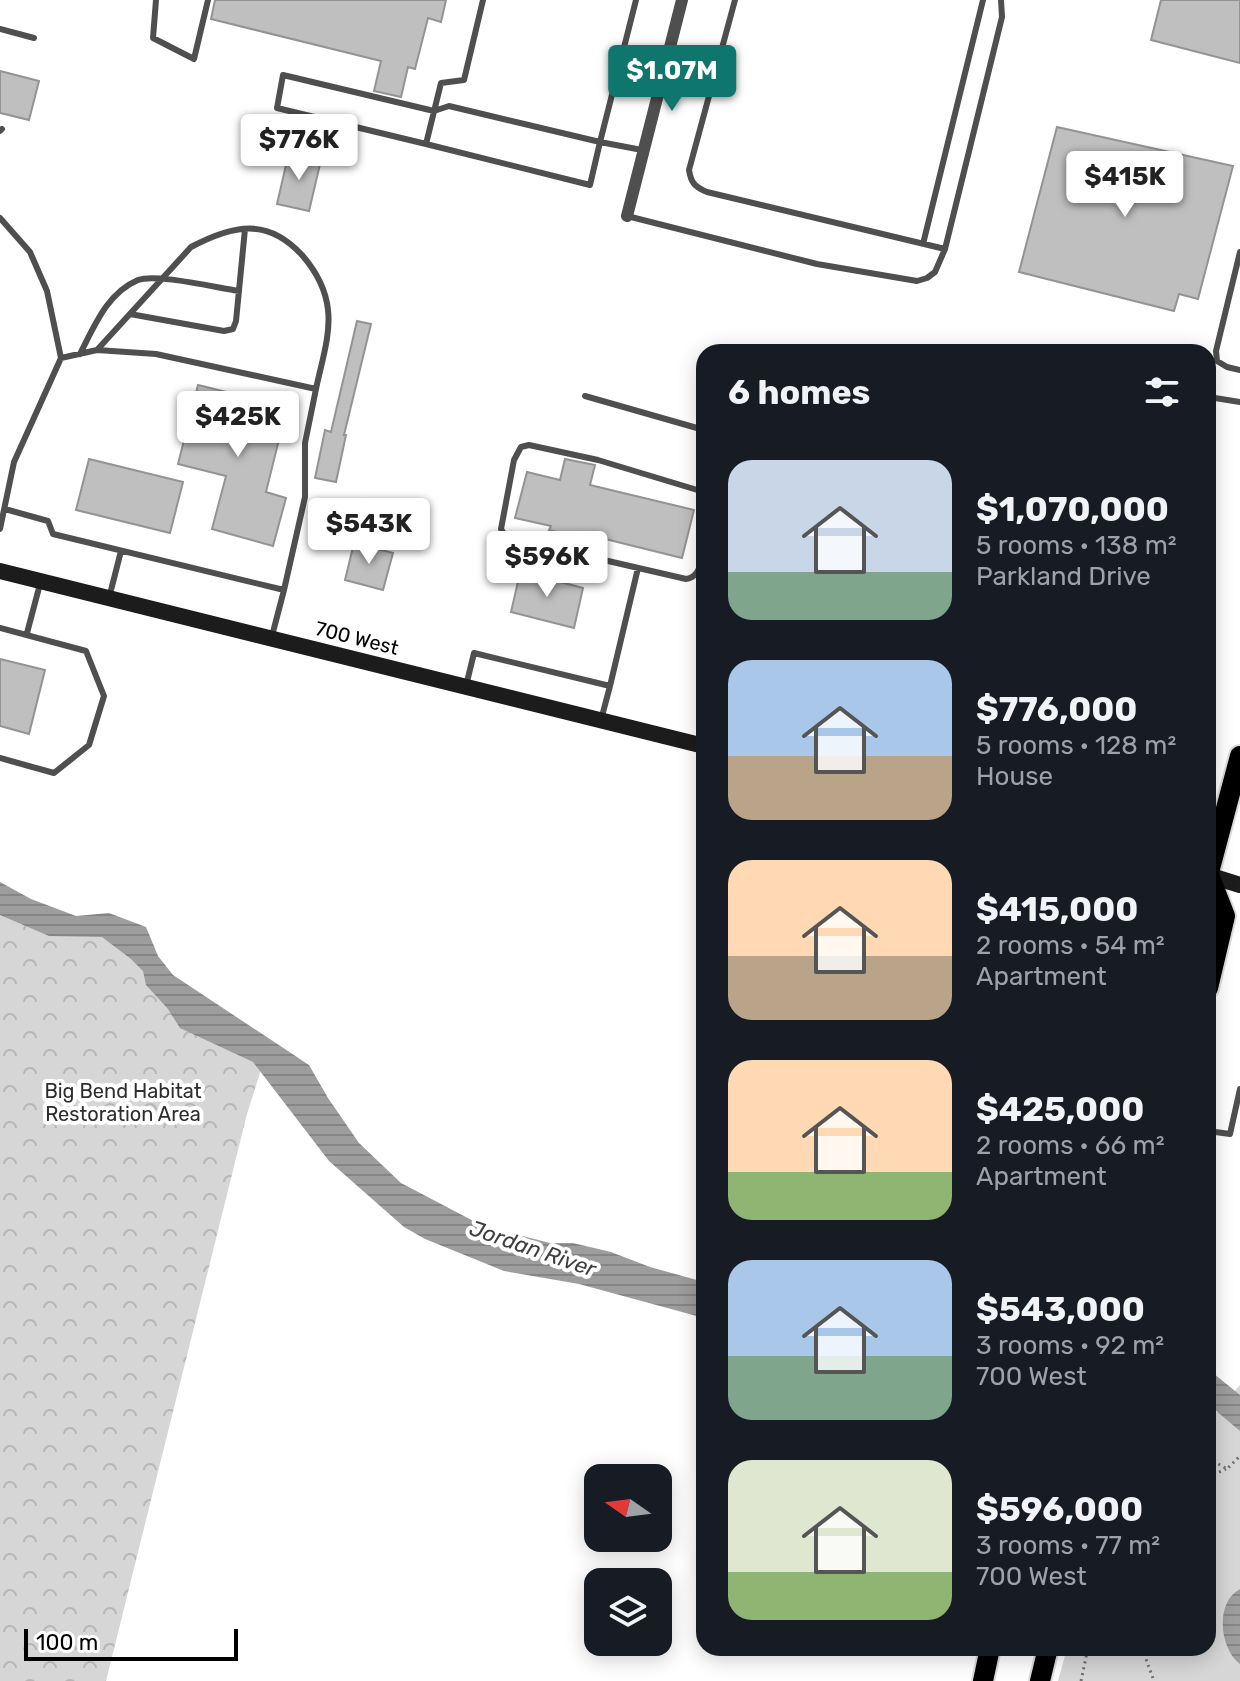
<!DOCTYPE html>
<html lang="en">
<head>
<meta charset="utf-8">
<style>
  :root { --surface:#171b24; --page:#242831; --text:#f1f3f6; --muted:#9ea1a6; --accent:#0f766e }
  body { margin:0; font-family:Rubik,sans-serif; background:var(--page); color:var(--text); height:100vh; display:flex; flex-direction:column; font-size:30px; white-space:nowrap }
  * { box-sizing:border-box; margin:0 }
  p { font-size:26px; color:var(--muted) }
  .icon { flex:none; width:44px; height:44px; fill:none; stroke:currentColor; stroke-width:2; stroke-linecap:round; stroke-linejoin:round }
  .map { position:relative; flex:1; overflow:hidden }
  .panel { position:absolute; left:696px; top:344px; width:520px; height:1312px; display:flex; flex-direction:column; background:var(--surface); border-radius:24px; box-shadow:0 4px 20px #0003 }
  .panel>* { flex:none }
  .needle { width:52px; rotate:284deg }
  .fabs { position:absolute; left:584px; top:1464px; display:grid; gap:16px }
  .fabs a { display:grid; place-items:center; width:88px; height:88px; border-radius:16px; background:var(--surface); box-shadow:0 4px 20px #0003; font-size:40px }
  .scale { position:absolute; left:24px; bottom:20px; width:214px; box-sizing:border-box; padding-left:8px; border:4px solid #000; border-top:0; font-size:22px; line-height:28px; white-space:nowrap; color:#000; -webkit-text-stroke:6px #fff; paint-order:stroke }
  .price { position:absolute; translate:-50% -68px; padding:0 18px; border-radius:8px; background:#fff; color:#222; font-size:26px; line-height:52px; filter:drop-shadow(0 2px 4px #0008) }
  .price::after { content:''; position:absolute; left:50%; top:48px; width:24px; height:18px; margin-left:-12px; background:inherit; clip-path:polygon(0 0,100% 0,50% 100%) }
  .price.active { background:var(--accent); color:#fff }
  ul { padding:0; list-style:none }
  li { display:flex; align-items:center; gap:24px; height:200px; padding:0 32px }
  li span { display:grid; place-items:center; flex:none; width:224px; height:160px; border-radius:24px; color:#555 }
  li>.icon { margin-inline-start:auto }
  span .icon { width:96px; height:96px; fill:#fffc; stroke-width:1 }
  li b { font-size:34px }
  h2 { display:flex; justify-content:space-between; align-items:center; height:96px; padding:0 32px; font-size:34px }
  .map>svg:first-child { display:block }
  .grass { fill:#d6d6d6 }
  .park { fill:url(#park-crowns) }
  .water { fill:url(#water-rules) }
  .building { fill:#bfbfbf; stroke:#939393; stroke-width:2 }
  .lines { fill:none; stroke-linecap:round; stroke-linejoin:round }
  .primary-casing { stroke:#dbdbdb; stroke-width:24 }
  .path { stroke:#717171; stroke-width:3; stroke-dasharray:2 4; stroke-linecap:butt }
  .lane { stroke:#4f4f4f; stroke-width:6 }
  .street { stroke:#4f4f4f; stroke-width:12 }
  .secondary { stroke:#1c1c1c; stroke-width:16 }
  .primary { stroke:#000; stroke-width:20 }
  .labels { text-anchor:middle; stroke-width:8; stroke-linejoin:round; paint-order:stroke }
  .street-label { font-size:20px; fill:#000; stroke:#fff }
  .park-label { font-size:20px; fill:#2d2d2d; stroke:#fff }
  .water-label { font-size:22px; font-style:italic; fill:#3e3e3e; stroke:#fff }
</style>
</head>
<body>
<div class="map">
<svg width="1240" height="1681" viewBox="0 0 1240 1681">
  <defs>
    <pattern id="park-crowns" width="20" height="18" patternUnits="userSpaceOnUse" patternTransform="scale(2)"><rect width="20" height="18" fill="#d6d6d6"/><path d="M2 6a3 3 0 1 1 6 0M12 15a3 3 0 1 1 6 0" fill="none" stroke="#b6b6b6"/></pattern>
    <pattern id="water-rules" width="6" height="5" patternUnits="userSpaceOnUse" patternTransform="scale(2)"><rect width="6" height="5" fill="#9d9d9d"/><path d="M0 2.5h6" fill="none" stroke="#858585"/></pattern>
  </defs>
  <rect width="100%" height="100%" fill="#fff"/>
  <path class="grass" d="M1240,1385v296h-182l9,-33h141v-226z"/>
  <path class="park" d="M0,906l126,34 138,120 -17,54 -141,567h-106z"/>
  <path class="water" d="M0,882l31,17 45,17 33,-3 37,14 12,29 15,19 136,90 19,33 31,45 42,40 82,43 67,17h23l38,9 39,15 54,15v36l-125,-34 -75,-13 -79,-32 -21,-12 -75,-66 -76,-99 -73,-34 -12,-19 -22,-24 -3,-14 -12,-12 -29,-22 -53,-1 -49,-21z
    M1208,1369l32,26v36l-32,-27z
    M1240,1589v75c-21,-16 -25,-62 0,-75z"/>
  <path class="building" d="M215,0h231l-5,22 -13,-4 -13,51 -7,-2 -7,30 -27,-6 7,-30 -170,-42z
    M1161,0h79v63l-89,-23z
    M0,71l39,10 -10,39 -29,-7z
    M1057,127l176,39 -35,133 -19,-5 -5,17 -155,-39z
    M289,152l32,8 -12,51 -32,-7z
    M357,321l14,3 -27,111h2l-10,47 -21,-4 10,-48 6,2z
    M198,385l89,22 -21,85 20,6 -13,48 -61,-17 14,-53 -48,-12z
    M89,459l94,23 -13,51 -94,-23z
    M565,459l30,6 -5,20 104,25 -12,48 -105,-26 -1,5 -27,-7 2,-4 -36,-8 12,-46 33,8z
    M367,499l36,9 -6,22 -36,-9z
    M354,543l39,10 -10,37 -38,-10z
    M547,570l12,2 -2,9 26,7 -9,40 -63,-16 9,-39 25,6z
    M0,659l45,11 -16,64 -29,-8z"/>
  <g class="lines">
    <defs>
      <path id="primary" d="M1208,876l32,-120
        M1208,988l17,-72 -16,-41
        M983,1681l7,-33
        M1040,1681l8,-33"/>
    </defs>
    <use href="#primary" class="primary-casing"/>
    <path class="path" d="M1208,1458l19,11 13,-13
      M1208,1477l18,-8
      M1142,1648l12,33
      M1081,1681l7,-33"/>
    <path class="lane" d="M156,0l-3,38 41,21 14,-59
      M483,0l-19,80 -23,3 -15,61 164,41 10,-43 42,8
      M735,0l-46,170c2,13 6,17 18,22l238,57
      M0,29l34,9
      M0,131l2,-2
      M426,144l-149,-36 6,-33 151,36 15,-5 151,36 36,-142
      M627,216l190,48 100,17 10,-3 8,-6 10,-23 57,-232 -1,-17
      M0,218l30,34 17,39 14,67 -47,104 -14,67
      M923,244l60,-244
      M1240,252l-24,99 1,10 10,6 13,3
      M130,314l94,17 9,-2 3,-8 9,-92
      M80,354c14,-27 27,-61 58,-74 18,-7 79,8 101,11
      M61,358l36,-8 59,4 160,35c5,-25 15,-54 12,-79 -2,-20 -13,-40 -26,-55 -35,-38 -69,-30 -111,-8l-94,103
      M585,396l119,34
      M1215,398l25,4
      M704,492l-106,-32 -69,-15 -8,2 -7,13 -13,69 4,7 8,3 173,40c15,-2 15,-19 18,-31
      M5,509l43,12 5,13 231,56 -12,46
      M284,590l21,-93v-54l11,-54
      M109,598l12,-47
      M0,628l86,23 18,45 -15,49 -35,28 -54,-15
      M27,633l13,-49
      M466,686l8,-33 136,33 -9,34
      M610,686l28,-118
      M1208,1131l22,3 10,-45"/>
    <path class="street" d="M627,216l55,-216"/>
    <path class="secondary" d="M0,571l704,175
      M1208,875l32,10"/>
    <use href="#primary" class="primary"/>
  </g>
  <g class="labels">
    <g class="street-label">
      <text transform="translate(357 638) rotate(14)" y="7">700 West</text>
    </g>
    <g class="park-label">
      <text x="123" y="1098">Big Bend Habitat<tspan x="123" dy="23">Restoration Area</tspan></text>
    </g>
    <g class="water-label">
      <text transform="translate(533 1248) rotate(19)" y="8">Jordan River</text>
    </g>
  </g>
</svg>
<div class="fabs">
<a><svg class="needle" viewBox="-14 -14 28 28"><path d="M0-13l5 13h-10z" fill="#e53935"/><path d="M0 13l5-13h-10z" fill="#9ea1a6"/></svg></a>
<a><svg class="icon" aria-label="layers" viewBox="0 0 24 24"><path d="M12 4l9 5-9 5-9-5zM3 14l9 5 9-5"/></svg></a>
</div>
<div class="scale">100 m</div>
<b class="price active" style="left:672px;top:113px">$1.07M</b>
<b class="price" style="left:299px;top:182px">$776K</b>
<b class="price" style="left:1125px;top:219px">$415K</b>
<b class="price" style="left:238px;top:459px">$425K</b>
<b class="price" style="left:369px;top:566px">$543K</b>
<b class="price" style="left:547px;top:599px">$596K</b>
<section class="panel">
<h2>6 homes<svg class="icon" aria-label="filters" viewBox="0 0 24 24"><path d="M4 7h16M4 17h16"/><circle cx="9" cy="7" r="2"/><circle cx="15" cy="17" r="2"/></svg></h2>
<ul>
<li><span style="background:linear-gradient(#c9d6e8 70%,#7fa58c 0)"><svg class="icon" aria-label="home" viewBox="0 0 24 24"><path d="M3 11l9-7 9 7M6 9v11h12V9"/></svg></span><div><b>$1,070,000</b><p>5 rooms · 138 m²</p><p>Parkland Drive</p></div></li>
<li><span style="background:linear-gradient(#a9c7e8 60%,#b9a48a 0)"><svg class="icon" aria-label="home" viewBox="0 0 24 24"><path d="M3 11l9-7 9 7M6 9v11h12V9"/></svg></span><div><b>$776,000</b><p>5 rooms · 128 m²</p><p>House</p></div></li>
<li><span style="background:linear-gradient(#ffd9b3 60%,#b9a48a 0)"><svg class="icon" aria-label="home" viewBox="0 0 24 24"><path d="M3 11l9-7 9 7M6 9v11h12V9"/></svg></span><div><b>$415,000</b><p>2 rooms · 54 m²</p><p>Apartment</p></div></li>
<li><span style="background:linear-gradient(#ffd9b3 70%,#8fb573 0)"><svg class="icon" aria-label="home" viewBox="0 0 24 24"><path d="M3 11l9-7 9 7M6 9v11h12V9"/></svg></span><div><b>$425,000</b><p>2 rooms · 66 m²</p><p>Apartment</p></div></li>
<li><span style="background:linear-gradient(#a9c7e8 60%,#7fa58c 0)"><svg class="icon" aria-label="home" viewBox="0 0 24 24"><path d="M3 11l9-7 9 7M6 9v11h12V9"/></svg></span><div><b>$543,000</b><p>3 rooms · 92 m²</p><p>700 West</p></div></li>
<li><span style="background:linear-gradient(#dfe7d0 70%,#8fb573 0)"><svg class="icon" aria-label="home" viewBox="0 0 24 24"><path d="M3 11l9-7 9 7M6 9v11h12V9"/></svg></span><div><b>$596,000</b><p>3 rooms · 77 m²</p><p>700 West</p></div></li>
</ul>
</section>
</div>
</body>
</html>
